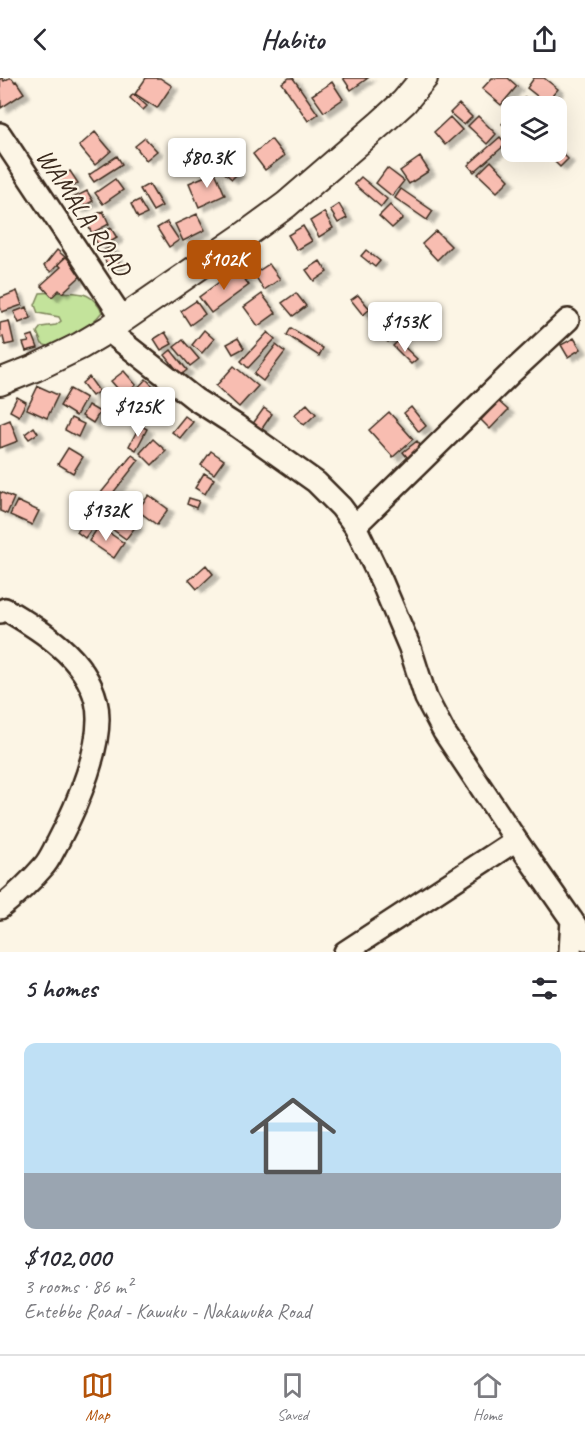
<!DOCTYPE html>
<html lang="en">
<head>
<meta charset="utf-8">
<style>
  :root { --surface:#fff; --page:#f7f7f7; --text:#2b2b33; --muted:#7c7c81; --line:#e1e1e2; --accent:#b45309 }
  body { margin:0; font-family:Caveat,sans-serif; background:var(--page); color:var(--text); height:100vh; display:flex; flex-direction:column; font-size:22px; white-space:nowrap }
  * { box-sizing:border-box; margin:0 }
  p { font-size:20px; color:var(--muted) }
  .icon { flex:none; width:33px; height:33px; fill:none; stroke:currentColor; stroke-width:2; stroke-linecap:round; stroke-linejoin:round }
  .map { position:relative; height:874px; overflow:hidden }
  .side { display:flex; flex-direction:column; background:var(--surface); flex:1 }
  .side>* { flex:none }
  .tools { position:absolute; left:501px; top:18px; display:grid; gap:12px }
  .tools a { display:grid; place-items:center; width:66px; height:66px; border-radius:12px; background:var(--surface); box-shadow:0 6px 24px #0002; font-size:30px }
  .price { position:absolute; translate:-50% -51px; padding:0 14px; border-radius:6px; background:#fff; color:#222; font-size:20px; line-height:39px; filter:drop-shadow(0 2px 3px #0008) }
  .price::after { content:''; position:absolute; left:50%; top:36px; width:18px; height:14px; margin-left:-9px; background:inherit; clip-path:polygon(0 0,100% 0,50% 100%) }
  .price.selected { background:var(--accent); color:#fff }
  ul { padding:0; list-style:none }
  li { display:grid; align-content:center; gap:12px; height:318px; padding:0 24px }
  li+li { border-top:2px solid var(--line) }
  li span { display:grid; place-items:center; height:186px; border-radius:12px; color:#555 }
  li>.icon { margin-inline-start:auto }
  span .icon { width:108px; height:108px; fill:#fffc; stroke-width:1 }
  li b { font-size:26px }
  h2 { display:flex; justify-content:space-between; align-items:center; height:72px; padding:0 24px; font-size:26px }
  header { display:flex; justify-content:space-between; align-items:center; height:78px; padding:0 24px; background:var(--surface); font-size:27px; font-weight:700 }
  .tab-bar { display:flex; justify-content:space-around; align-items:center; height:84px; border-top:2px solid var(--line); background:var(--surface); font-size:16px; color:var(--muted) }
  .tab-bar a { display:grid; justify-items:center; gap:3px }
  .tab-bar .selected { color:var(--accent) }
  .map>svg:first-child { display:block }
  .green { fill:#c3e39b; stroke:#7f865c; stroke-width:1.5 }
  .building { fill:#f8bdb1; stroke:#3b2a1e; stroke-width:1.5; filter:url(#shadow) }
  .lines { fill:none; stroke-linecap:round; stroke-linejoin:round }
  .minor-casing { stroke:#3b2a1e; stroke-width:26 }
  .major-casing { stroke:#3b2a1e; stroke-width:30 }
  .minor { stroke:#fcf5e5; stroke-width:21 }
  .major { stroke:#fcf5e5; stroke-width:26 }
  .labels { text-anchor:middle; stroke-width:4.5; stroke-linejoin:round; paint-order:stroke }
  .street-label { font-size:26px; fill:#3b2a1e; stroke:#fcf5e5 }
</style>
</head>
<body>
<header><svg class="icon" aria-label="back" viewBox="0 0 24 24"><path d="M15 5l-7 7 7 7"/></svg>Habito<svg class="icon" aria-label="share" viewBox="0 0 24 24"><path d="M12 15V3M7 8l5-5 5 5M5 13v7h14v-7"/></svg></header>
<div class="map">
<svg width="585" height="874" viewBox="0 0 585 874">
  <defs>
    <filter id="shadow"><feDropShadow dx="6" dy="4" stdDeviation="1.5" flood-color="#0004"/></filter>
  </defs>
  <rect width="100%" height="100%" fill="#fcf5e5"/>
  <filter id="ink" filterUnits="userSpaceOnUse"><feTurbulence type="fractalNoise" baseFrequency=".0167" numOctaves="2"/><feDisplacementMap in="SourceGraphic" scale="12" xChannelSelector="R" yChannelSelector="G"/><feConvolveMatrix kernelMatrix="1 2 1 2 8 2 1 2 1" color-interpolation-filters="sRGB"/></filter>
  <g filter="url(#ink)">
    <path class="green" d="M56,214c23,2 34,-3 46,20 -13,17 -33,26 -52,35l-8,-3 -5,-12 4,-5 15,-2 5,-4 -2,-4 -21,-4 -3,-8 5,-12z"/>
    <path class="building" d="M2,0l2,3 5,-3h3l3,4 1,-1 8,12 -23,15 -1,-29z
      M146,0h14l12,8 -15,22 -22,-14z
      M289,0h4l25,36 -10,7 -26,-38z
      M343,0h25l-17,12z
      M492,0h16l9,8 -16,19 -19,-16z
      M534,0h10l14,11 -12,14 -19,-15z
      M332,4l11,17 -19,13 -12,-17z
      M133,16l14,12 -4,4 -13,-12z
      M525,19l10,9h-18z
      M459,26l13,13 -8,8 -14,-12z
      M512,34v20l-10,-8z
      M478,38l18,18 -9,10 -19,-18z
      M450,39l12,13 -17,15 -11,-13z
      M95,54l16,19 -16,14 -16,-19z
      M500,59l6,7 -32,28 -6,-7z
      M145,60l12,13 -11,9 -11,-14z
      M271,61l13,17 -19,14 -12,-16z
      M556,69l12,12 -8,8 -13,-13 3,-2h6z
      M117,78l5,8 -28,18 -5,-7z
      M420,79l9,14 -20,13 -9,-13z
      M491,83l18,19 -12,12 -19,-18z
      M226,85l12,10 -6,6 -11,-9z
      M387,90l17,13 -12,15 -16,-13z
      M70,93l8,12 -12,9 -9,-12z
      M215,94l10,23 -26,12 -10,-24z
      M361,99l26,22 -6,8 -27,-23z
      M115,101l8,11 -20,14 -8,-11z
      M149,106l13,22 -9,5 -13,-22z
      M401,111l32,22 -6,9 -32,-22z
      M87,113l6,10 -15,8 -5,-11z
      M139,122l8,14 -9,4 -7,-14z
      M339,126l8,14 -9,5 -8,-13z
      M390,127l13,13 -11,10 -13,-12z
      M103,133l6,13 -17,9 -7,-13z
      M324,134l9,16 -14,9 -9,-16z
      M197,136l8,16 -22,11 -8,-17z
      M167,144l12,18 -10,7 -12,-19z
      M303,148l9,15 -15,9 -9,-15z
      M111,150l6,10 -17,10 -6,-11z
      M436,153l15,15 -14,14 -15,-16z
      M111,169l9,18 -10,5 -9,-18z
      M57,172l8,7 -14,15 -7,-6z
      M366,172l14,11 -5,6 -14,-11z
      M66,179l17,17 -21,19 -3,-3 -7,7 -11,-12 20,-18 -3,-3z
      M320,183l7,11 -13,9 -8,-11z
      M269,186l11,15 -16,11 -10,-16z
      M237,191l12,16 -38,28 -12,-16z
      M17,213l5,14 -20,7 -2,-5v-9z
      M296,215l10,13 -13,10 -11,-13z
      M262,216l14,19 -18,13 -14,-19z
      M358,217l12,14 -7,6 -12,-15z
      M196,223l9,13 -15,11 -9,-14z
      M27,229l4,11 -12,5 -5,-11z
      M380,239l17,15 -9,10 -16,-15z
      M9,243l5,22 -9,2 -2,-8 -3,1v-15z
      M291,250l32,20 -4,8 -32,-21z
      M204,252l10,9 -12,14 -10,-8z
      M165,254l7,12 -11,6 -7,-11z
      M268,254l7,7 -27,29 -7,-7z
      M33,257l5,13 -12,3 -3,-8 6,-1 -2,-5z
      M238,260l6,10 -11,6 -6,-10z
      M574,260l7,11 -13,8 -7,-12z
      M183,262l16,19 -9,7 -16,-19z
      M398,263l19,18 -6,5 -18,-18z
      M276,267l9,7 -22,29 -9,-7z
      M171,272l16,20 -6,5 -16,-20z
      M234,288l24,20 -19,21 -23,-21z
      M124,293l12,14 -12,11 -13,-15z
      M89,299l10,14 -7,5 -10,-13z
      M146,301l18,18 -14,14 -18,-17z
      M38,308l20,9 -11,23 -20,-9z
      M70,311l16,9 -10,18 -16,-10z
      M17,319l9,5 -7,14 -9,-5z
      M498,323l10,9 -18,19 -9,-9z
      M307,326l9,10 -12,11 -10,-10z
      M88,327l12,7 -7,11 -11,-7z
      M411,329l15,19 -7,6 -15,-19z
      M264,330l8,6 -11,16 -9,-5z
      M389,334l24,27 -20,18 -24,-27z
      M185,338l8,6 -13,16 -8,-6z
      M71,340l13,6 -6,13 -13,-7z
      M10,342l8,21 -18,7v-24z
      M140,347l7,4 -11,21 -7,-4z
      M34,349l4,6 -9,6 -4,-5z
      M153,361l13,12 -14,14 -12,-12z
      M417,363l8,11 -14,10 -8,-10z
      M68,370l15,9 -10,16 -15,-9z
      M211,373l13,9 -10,14 -13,-9z
      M132,377l7,5 -45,57 -8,-6z
      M204,395l10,6 -9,15 -10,-6z
      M0,414l14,6 -7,16 -7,-3z
      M149,417l19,14 -11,16 -20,-15z
      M189,420l10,3 -3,7 -9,-4z
      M17,423l22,10 -7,14 -22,-10z
      M112,430l7,5 -8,11 -7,-5z
      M122,438l14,10 -10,13 -14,-10z
      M88,440l7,6 -10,14 -8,-6z
      M99,448l25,17 -10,15 -25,-17z
      M206,487l7,9 -16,15 -8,-9z"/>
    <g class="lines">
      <defs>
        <path id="minor" d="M0,56l123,185
          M107,252l88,69 42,27 79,56 25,25 14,19 27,56 28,66 16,50 18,34 72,108 69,99
          M355,448l157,-154 56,-52
          M0,534l5,-3c36,21 80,48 91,92 10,40 -20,107 -39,143 -4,7 -8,17 -14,23 -13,15 -28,29 -43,41
          M345,874l171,-112
          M570,874l2,-32"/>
        <path id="major" d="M0,304l35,-14 45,-22 27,-16 138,-95 41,-30 95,-82 23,-21 20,-24"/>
      </defs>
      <use href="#minor" class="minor-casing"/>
      <use href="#major" class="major-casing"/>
      <use href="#minor" class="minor"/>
      <use href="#major" class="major"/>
    </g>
  </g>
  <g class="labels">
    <g class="street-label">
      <text transform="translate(84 134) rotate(56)" y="9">WAMALA ROAD</text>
    </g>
  </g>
</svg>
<div class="tools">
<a><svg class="icon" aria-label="layers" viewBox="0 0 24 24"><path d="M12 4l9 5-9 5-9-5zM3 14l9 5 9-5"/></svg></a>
</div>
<b class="price" style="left:207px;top:111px">$80.3K</b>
<b class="price selected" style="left:224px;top:213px">$102K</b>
<b class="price" style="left:405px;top:275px">$153K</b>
<b class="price" style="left:138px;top:360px">$125K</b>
<b class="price" style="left:106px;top:464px">$132K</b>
</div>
<section class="side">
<h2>5 homes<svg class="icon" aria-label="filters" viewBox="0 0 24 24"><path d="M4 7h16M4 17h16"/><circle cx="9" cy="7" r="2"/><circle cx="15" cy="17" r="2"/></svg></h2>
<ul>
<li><span style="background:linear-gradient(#bfe0f5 70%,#9aa5b1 0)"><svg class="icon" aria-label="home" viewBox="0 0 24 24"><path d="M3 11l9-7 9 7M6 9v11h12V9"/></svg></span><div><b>$102,000</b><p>3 rooms · 86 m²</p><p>Entebbe Road - Kawuku - Nakawuka Road</p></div></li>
</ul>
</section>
<nav class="tab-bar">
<a class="selected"><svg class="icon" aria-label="map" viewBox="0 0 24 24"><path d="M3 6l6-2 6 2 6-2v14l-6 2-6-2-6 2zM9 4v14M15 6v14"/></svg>Map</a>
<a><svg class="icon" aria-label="saved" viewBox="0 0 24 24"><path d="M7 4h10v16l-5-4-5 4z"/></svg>Saved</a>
<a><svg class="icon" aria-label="home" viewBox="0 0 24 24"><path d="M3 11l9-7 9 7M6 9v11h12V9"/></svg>Home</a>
</nav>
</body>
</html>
